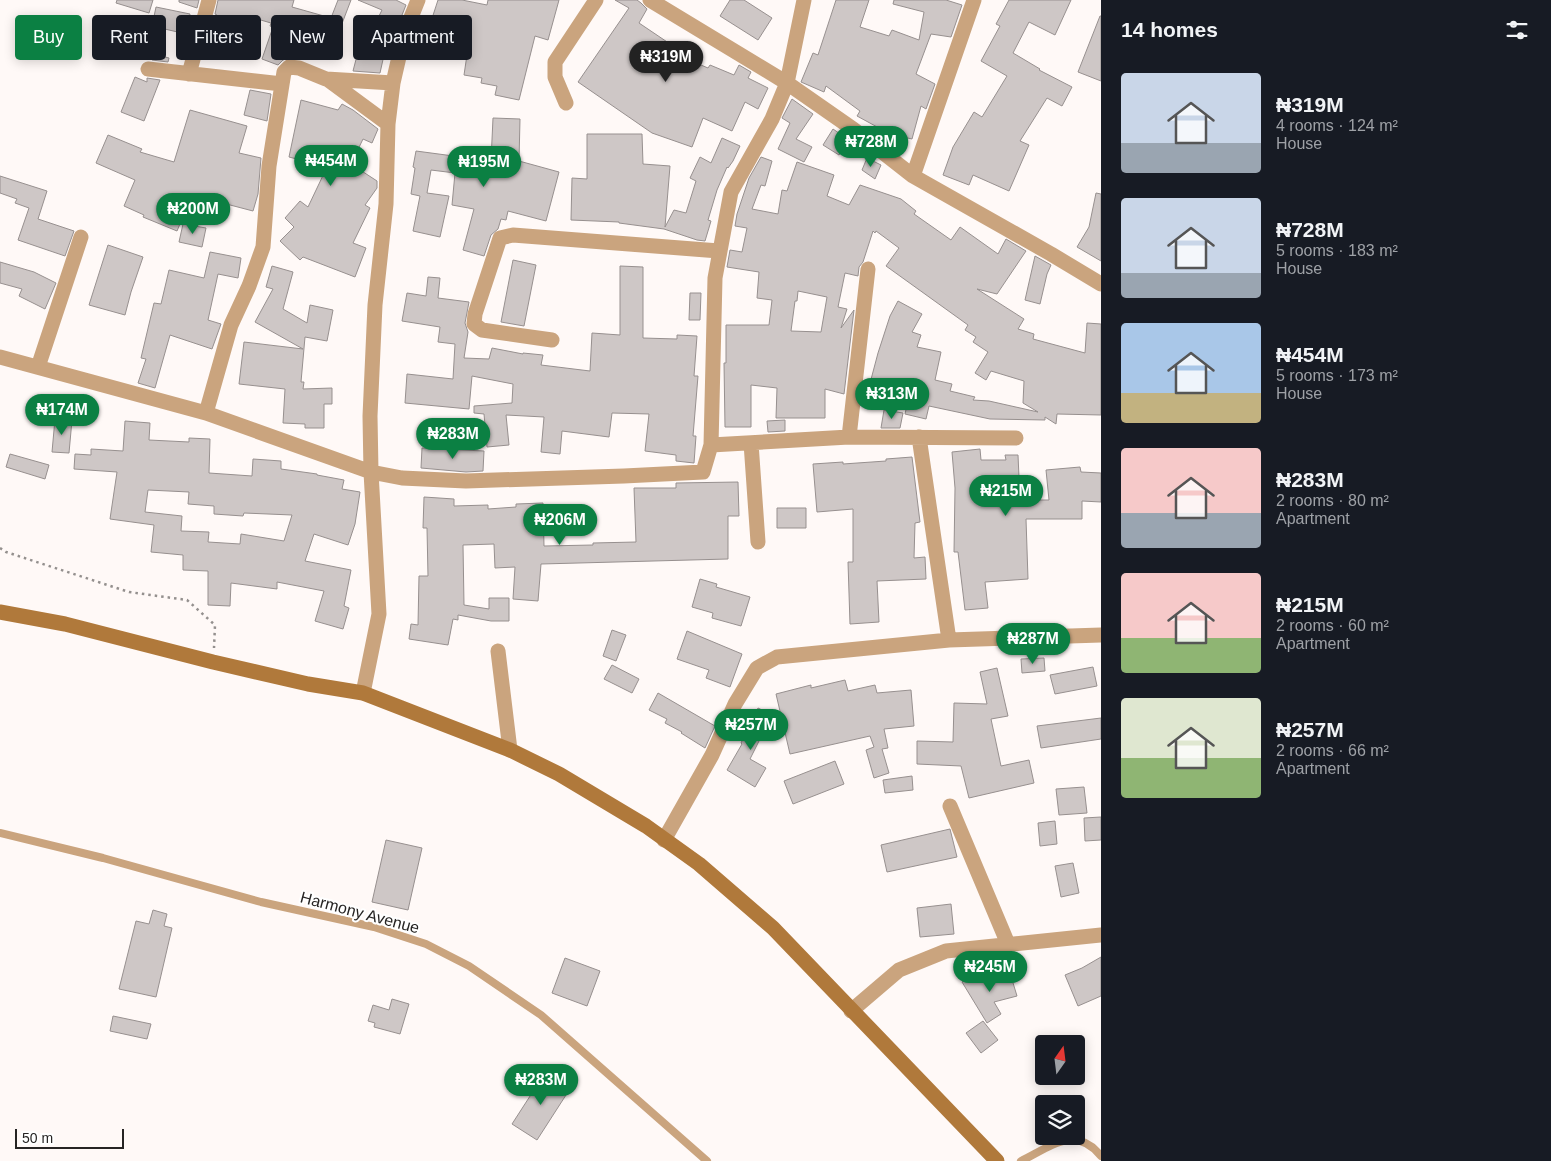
<!DOCTYPE html>
<html lang="en">
<head>
<meta charset="utf-8">
<style>
  :root { --surface:#171b24; --page:#20242c; --text:#f1f3f6; --muted:#9ea1a6; --accent:#0b8043 }
  body { margin:0; font-family:Helvetica,sans-serif; background:var(--page); color:var(--text); height:100vh; display:flex; flex-direction:column; font-size:19px; white-space:nowrap }
  * { box-sizing:border-box; margin:0 }
  p { font-size:16px; color:var(--muted) }
  .icon { flex:none; width:28px; height:28px; fill:none; stroke:currentColor; stroke-width:2; stroke-linecap:round; stroke-linejoin:round }
  .map { position:relative; flex:1; overflow:hidden }
  .sheet { display:flex; flex-direction:column; background:var(--surface); width:450px }
  .sheet>* { flex:none }
  .guide { position:absolute; left:15px; top:15px; width:475px; height:45px; display:flex; gap:10px }
  .needle { width:32px; rotate:14deg }
  .fabs { position:absolute; left:1035px; top:1035px; display:grid; gap:10px }
  .fabs a { display:grid; place-items:center; width:50px; height:50px; border-radius:5px; background:var(--surface); box-shadow:0 2px 12px #0003; font-size:25px }
  .scale { position:absolute; left:15px; bottom:12px; width:109px; box-sizing:border-box; padding-left:5px; border:2px solid #262423; border-top:0; font-size:14px; line-height:18px; white-space:nowrap; color:#262423; -webkit-text-stroke:4px #fff; paint-order:stroke }
  .price { position:absolute; translate:-50% -42px; padding:0 11px; border-radius:18px; background:var(--accent); color:#fff; font-size:16px; line-height:32px; filter:drop-shadow(0 1px 2px #0008) }
  .price::after { content:''; position:absolute; left:50%; top:30px; width:15px; height:11px; margin-left:-8px; background:inherit; clip-path:polygon(0 0,100% 0,50% 100%) }
  .price.on { background:#222; color:#fff }
  ul { padding:0; list-style:none }
  li { display:flex; align-items:center; gap:15px; height:125px; padding:0 20px }
  li span { display:grid; place-items:center; flex:none; width:140px; height:100px; border-radius:5px; color:#555 }
  li>.icon { margin-inline-start:auto }
  span .icon { width:60px; height:60px; fill:#fffc; stroke-width:1 }
  li b { font-size:21px }
  h2 { display:flex; justify-content:space-between; align-items:center; height:60px; padding:0 20px; font-size:21px }
  .chip { padding:0 18px; border-radius:5px; background:var(--surface); box-shadow:0 2px 12px #0003; font-size:18px; line-height:45px }
  .chip.on { background:var(--accent); color:#fff }
  main { display:flex; flex:1; min-height:0 }
  .map>svg:first-child { display:block }
  .building { fill:#cec7c6; stroke:#97908f; fill-rule:evenodd }
  .lines { fill:none; stroke-linecap:round; stroke-linejoin:round }
  .path { stroke:#94908e; stroke-width:2.5; stroke-dasharray:2.5 4; stroke-linecap:butt }
  .lane { stroke:#caa47e; stroke-width:8 }
  .street { stroke:#caa47e; stroke-width:15 }
  .secondary { stroke:#b0793b; stroke-width:15 }
  .labels { text-anchor:middle; stroke-width:4; stroke-linejoin:round; paint-order:stroke }
  .street-label { font-size:16px; fill:#262423; stroke:#fff }
</style>
</head>
<body>
<main>
<div class="map">
<svg width="1101" height="1161" viewBox="0 0 1101 1161">
  <rect width="100%" height="100%" fill="#fff9f7"/>
  <path class="building" d="M117,0h36l-4,13 -33,-10z
    M179,0h20l-2,8 -18,-6z
    M218,0h76l-2,7 39,11 7,-18h13l-13,34 -18,-7 -6,22 -20,-5 -5,14 -6,2 -5,5 -16,-6 11,-32 -3,-1 1,-3 -24,-7 -5,22 -29,-7 4,-16 -2,-1z
    M358,0h38l10,5 -8,20 -19,-9 3,-6z
    M438,0h24l25,5 1,-5h71l-11,40 -13,-4 -16,64 -24,-5 2,-9 -16,-3 1,-5 -18,-3 4,-27 -42,-11z
    M615,0h22l4,3 6,6 -8,14 46,31 -3,3 26,11 2,-3 24,10 5,-10 12,7 -3,6 20,10 -10,21 -13,-7 -13,29 -29,-13 -11,29 -40,-14 -74,-51 51,-74z
    M730,0h14l28,18 -14,22 -38,-24z
    M836,0h33l-9,27 29,9 3,-6 27,10 5,-28 -31,-8 1,-4h52l16,5 -11,32 -20,-3 -15,40 19,10 -9,25 -5,-3 -9,33 -22,-5 -33,-18 3,-5 -34,-25 -2,6 -23,-10 12,-29 5,2z
    M1009,0h62l-16,35 -26,-13 -16,31 27,16 -1,1 33,17 -10,19 -15,-8 -27,43 9,4 -20,46 -36,-16 -4,10 -26,-10 10,-28 21,-35 8,5 25,-41 -26,-15 19,-35 -4,-2z
    M156,7l34,7 -4,20 -34,-8z
    M1100,16h1v65l-23,-9z
    M359,48l25,7 -4,18 -27,-2z
    M153,54l16,4 -1,4 -16,-2z
    M135,77l12,5v-4l13,2 -16,41 -23,-9z
    M250,90l21,4 -4,27 -23,-6z
    M792,99l21,15 -17,25 16,8 -8,15 -26,-13 12,-26 -8,-5z
    M301,100l37,10 4,-6 11,6 25,19 -6,14 -9,-4 -12,25 26,17v7l-12,17 5,3 -17,35 13,5 -11,29 -52,-20 -3,3 -20,-19 14,-14 -9,-9 15,-17 8,6 19,-40 -38,-10z
    M190,110l57,16 -8,27 22,5 -3,36 -5,17 -61,-16 -15,36 -34,-14 1,-2 -20,-9 11,-26 -39,-17 12,-28 34,14 -2,3 34,10z
    M493,118l27,1 -1,42 40,11 -13,49 -38,-10 -2,9 -5,-1 -3,10 -7,6 -7,21 -21,-6 11,-41 -22,-4 3,-32 -24,-3 -4,23 22,3 -9,41 -27,-6 7,-35 -9,-2 4,-26 -2,-1 3,-16 75,10z
    M833,129l16,11 -10,15 -16,-10z
    M587,134h55l1,30 27,2 -5,61 9,-17 12,3 10,-32 -6,-3 10,-21 11,6 11,-25 18,8 -7,15 -5,7 -1,-1 -10,23 -9,30 3,1 -6,20 -8,-1 -33,-11 -45,-6v-1l-48,-2 1,-42 15,1z
    M761,157l11,4 -7,25 -4,-1 -9,24 26,5 4,-24 5,1 10,-29 37,13 -7,21 22,9 11,-20 41,14 15,12 -2,3 37,26 9,-13 38,27 8,-15 20,12 -29,43 -20,-5 47,30 -6,10 16,5 -1,5 52,14 2,-30 14,1v91l-44,-1 -1,10 -11,-7v3l-55,-1 -61,-13 -3,13 -21,-5 5,-22 -25,-6 -2,5 -14,-4 9,-34 12,-37 8,-15 24,13 -10,18 9,3 -4,12 24,5 -6,28 17,4 -2,7 25,6 -2,3 16,1 49,11 -15,-9 1,-22 -33,-10 -5,9 -11,-7 13,-21 -15,-10 3,-5 -11,-7 3,-5 -82,-59 13,-18 -23,-17 -1,2 -2,-2 -10,31 -4,5 -1,9 -13,-3 -7,34 9,2 -6,19 13,-18 -10,84 -19,-5v29h-49l1,-30 -26,-3v42h-26l-1,-64h2v-38h43l3,-25 -15,-2 2,-26 -32,-5 3,-17 12,2 5,-24 -12,-2 2,-12 12,-36zM798,291l29,6 -6,35 -30,-1 4,-30h2z
    M867,158l14,7 -6,14 -13,-9z
    M0,176l47,15 -9,28 36,12 -9,25 -47,-16 11,-32 -14,-5 2,-4 -17,-6z
    M1096,193l5,1v67l-24,-14 12,-20z
    M183,224l23,4 -4,19 -23,-5z
    M108,245l35,12 -12,35 -6,23 -36,-10z
    M210,252l31,6 -3,20 -20,-4 -10,46 13,4 -9,25 -42,-14 -15,53 -17,-5 8,-24 -5,-1 13,-55 7,1 8,-34 35,8z
    M1035,256l16,9 -4,9 -7,30 -15,-4z
    M513,260l23,5 -12,61 -23,-4z
    M0,262l34,10 22,11 -11,26 -26,-13 3,-7 -22,-6z
    M272,266l21,6 -10,37 24,14 3,-18 23,5 -6,31 -22,-4 -4,45h3l-1,7 29,-1v16h-8v24h-19v-4l-22,-1 2,-34 -46,-5 5,-42 59,7 -48,-27 18,-33 -7,-2z
    M620,266l23,1v71l34,1v-4l20,1 -3,40h4l-5,60h3l-2,27 -18,-2v-6l-31,-4 4,-37 -37,-1 -3,24 -47,-6 -2,23 -19,-2 3,-35 -38,-2 3,30 -22,2 -3,-33 -10,-1v-7l38,-3 1,-19 -41,-8 -3,33 -64,-6 2,-29 46,5 2,-35 -17,-2 2,-15 -38,-6 5,-28 19,3 2,-19 12,1 -2,20 31,4 -4,21 3,9 -4,26 25,1 3,-11 31,6v-1l20,2 -2,10 49,6 2,-38 28,2z
    M690,293h11l-1,27h-11z
    M884,410l19,3 -3,15h-19z
    M55,419l17,1 -3,33 -17,-1z
    M785,420v11l-17,1 -1,-11z
    M125,421l25,2 -1,17 40,2v-4l21,1 -1,34 43,3 1,-17 28,2v8l36,5v1l27,5 -2,9 18,3 -5,32 -7,21 -34,-11 -9,27 46,9 -7,36 5,2 -6,21 -28,-8 9,-30 -47,-9v7l-46,-6 -1,23 -22,-1v-34l-25,-1v-15l-32,-3 3,-27 -44,-6 7,-47 -43,-3 1,-15 16,1v-6l32,2zM148,490l41,2 -1,12 26,2v8l29,2 1,-3 48,2 -8,26 -43,-7 -1,10 -32,-2 1,-10 -28,-1 1,-15 -37,-4z
    M422,448l62,3 -1,20 -17,1 -45,-4z
    M980,449l1,11h25l-1,-5h13l2,45h29l-3,-30 34,-3 1,5 20,1v29l-19,-1v18h-56l2,60 -43,3 3,26 -23,2 -7,-58h-4l1,-64 -3,-36z
    M10,454l39,11 -4,14 -39,-12z
    M912,457l8,65 -5,1 -1,35 11,-1 1,22 -49,2 2,41 -29,2 -2,-62h5v-53l-36,3 -4,-48 30,-2v2l43,-3v-2z
    M738,482l1,34h-11v43l-187,5 -3,37 -25,-2 2,-32 -20,1 -1,-24 -31,1 1,60 25,4v-11h20v23h-18l-33,-6v5l-5,-1 -5,26 -39,-6 2,-15 7,1 1,-49h9l-1,-48h-4l1,-31 30,2v7l34,-1v4l28,-2v-3l27,-1 1,43 49,-1v-2l43,-1 -2,-54h42v-5z
    M777,508h29v20h-29z
    M700,579l17,5 -1,3 34,10 -9,29 -29,-8 1,-5 -21,-6z
    M612,630l14,5 -10,26 -13,-5z
    M687,631l55,23 -12,33 -24,-9 3,-8 -32,-11z
    M1044,658l1,13 -23,2 -1,-14z
    M612,665l27,14 -7,14 -28,-14z
    M1093,667l4,19 -42,8 -5,-19z
    M997,668l11,48 -17,3 10,47 28,-6 5,23 -65,15 -8,-32 -44,-2v-23l36,1 1,-39 33,1 -7,-32z
    M845,680l3,11 27,-6 2,8 34,-3 3,36 -30,3 4,19 -6,1 7,24 -15,5 -8,-28 8,-3 -4,-11 -80,18 -14,-60 35,-9v3z
    M658,693l57,33 -10,22 -24,-15 1,-1 -17,-9 2,-4 -18,-9z
    M758,708l14,7 -22,44 16,9 -11,19 -28,-17 15,-26 -1,-1z
    M1101,718v21l-60,9 -4,-22z
    M835,761l9,23 -51,20 -9,-23z
    M912,776l1,14 -28,3 -2,-13z
    M1084,787l3,26 -28,2 -3,-26z
    M1101,817v23l-16,1 -1,-23z
    M1055,821l2,23 -17,2 -2,-23z
    M950,829l7,28 -70,15 -6,-27z
    M386,840l36,8 -14,62 -36,-8z
    M1073,863l6,30 -18,4 -6,-31z
    M951,904l3,30 -34,3 -3,-29z
    M153,910l14,4 -3,12 8,2 -16,69 -37,-8 17,-68 13,3z
    M1101,957v39l-23,10 -13,-31 17,-7z
    M565,958l35,13 -13,35 -35,-13z
    M1010,973l7,23 -23,6 7,12 -14,9 -25,-41 14,-8 4,7z
    M392,999l17,5 -9,30 -26,-7 1,-4 -7,-2 5,-16 16,5z
    M113,1016l38,8 -4,15 -37,-8z
    M983,1021l15,19 -17,13 -15,-20z
    M553,1074l15,10 -6,9 4,2 -29,45 -25,-16 31,-48 6,4z"/>
  <g class="lines">
    <path class="path" d="M0,548l6,4 123,40 58,8 28,25 -1,23"/>
    <path class="lane" d="M0,833l103,25 158,44 113,25 52,17 43,22 72,49 166,146
      M1021,1161c29,-14 54,-37 80,-5"/>
    <path class="street" d="M650,0l137,83 66,46 60,47 138,78 50,30
      M148,69l134,15
      M189,74l20,-74
      M327,79l61,45
      M566,103l-11,-26v-15l41,-62
      M913,176l61,-176
      M552,340l-70,-10 -8,-6 1,-10 25,-76 13,-3 206,16
      M0,357l206,56 165,59 31,6 64,3 158,-5 79,-4 8,-27 4,-167 16,-86 41,-73 15,-36 17,-83
      M38,367l43,-130
      M206,413l25,-88 18,-39 14,-39 6,-81 15,-94 5,-5 10,1 27,11 67,4
      M849,437l19,-168
      M919,437l30,203
      M751,443l7,99
      M711,445l138,-8 167,1
      M498,651l12,99
      M363,693l16,-79 -8,-142 -1,-56 5,-111 11,-101 2,-80 5,-41 11,-48 14,-35
      M950,806l58,138
      M664,840l48,-85 23,-51 22,-36 20,-11 172,-17 152,-5
      M851,1011l48,-41 47,-19 155,-16"/>
    <path class="secondary" d="M0,612l65,12 148,38 95,22 55,9 147,57 49,24 87,52 53,38 74,64 224,233"/>
  </g>
  <g class="labels">
    <g class="street-label">
      <text transform="translate(360 912) rotate(15)" y="6">Harmony Avenue</text>
    </g>
  </g>
</svg>
<div class="fabs">
<a><svg class="needle" viewBox="-14 -14 28 28"><path d="M0-13l5 13h-10z" fill="#e53935"/><path d="M0 13l5-13h-10z" fill="#9ea1a6"/></svg></a>
<a><svg class="icon" aria-label="layers" viewBox="0 0 24 24"><path d="M12 4l9 5-9 5-9-5zM3 14l9 5 9-5"/></svg></a>
</div>
<div class="scale">50 m</div>
<b class="price on" style="left:666px;top:83px">₦319M</b>
<b class="price" style="left:871px;top:168px">₦728M</b>
<b class="price" style="left:331px;top:187px">₦454M</b>
<b class="price" style="left:484px;top:188px">₦195M</b>
<b class="price" style="left:193px;top:235px">₦200M</b>
<b class="price" style="left:892px;top:420px">₦313M</b>
<b class="price" style="left:62px;top:436px">₦174M</b>
<b class="price" style="left:453px;top:460px">₦283M</b>
<b class="price" style="left:1006px;top:517px">₦215M</b>
<b class="price" style="left:560px;top:546px">₦206M</b>
<b class="price" style="left:1033px;top:665px">₦287M</b>
<b class="price" style="left:751px;top:751px">₦257M</b>
<b class="price" style="left:990px;top:993px">₦245M</b>
<b class="price" style="left:541px;top:1106px">₦283M</b>
<div class="guide">
<a class="chip on">Buy</a>
<a class="chip">Rent</a>
<a class="chip">Filters</a>
<a class="chip">New</a>
<a class="chip">Apartment</a>
</div>
</div>
<section class="sheet">
<h2>14 homes<svg class="icon" aria-label="filters" viewBox="0 0 24 24"><path d="M4 7h16M4 17h16"/><circle cx="9" cy="7" r="2"/><circle cx="15" cy="17" r="2"/></svg></h2>
<ul>
<li><span style="background:linear-gradient(#c9d6e8 70%,#9aa5b1 0)"><svg class="icon" aria-label="home" viewBox="0 0 24 24"><path d="M3 11l9-7 9 7M6 9v11h12V9"/></svg></span><div><b>₦319M</b><p>4 rooms · 124 m²</p><p>House</p></div></li>
<li><span style="background:linear-gradient(#c9d6e8 75%,#9aa5b1 0)"><svg class="icon" aria-label="home" viewBox="0 0 24 24"><path d="M3 11l9-7 9 7M6 9v11h12V9"/></svg></span><div><b>₦728M</b><p>5 rooms · 183 m²</p><p>House</p></div></li>
<li><span style="background:linear-gradient(#a9c7e8 70%,#c2b280 0)"><svg class="icon" aria-label="home" viewBox="0 0 24 24"><path d="M3 11l9-7 9 7M6 9v11h12V9"/></svg></span><div><b>₦454M</b><p>5 rooms · 173 m²</p><p>House</p></div></li>
<li><span style="background:linear-gradient(#f6c9c9 65%,#9aa5b1 0)"><svg class="icon" aria-label="home" viewBox="0 0 24 24"><path d="M3 11l9-7 9 7M6 9v11h12V9"/></svg></span><div><b>₦283M</b><p>2 rooms · 80 m²</p><p>Apartment</p></div></li>
<li><span style="background:linear-gradient(#f6c9c9 65%,#8fb573 0)"><svg class="icon" aria-label="home" viewBox="0 0 24 24"><path d="M3 11l9-7 9 7M6 9v11h12V9"/></svg></span><div><b>₦215M</b><p>2 rooms · 60 m²</p><p>Apartment</p></div></li>
<li><span style="background:linear-gradient(#dfe7d0 60%,#8fb573 0)"><svg class="icon" aria-label="home" viewBox="0 0 24 24"><path d="M3 11l9-7 9 7M6 9v11h12V9"/></svg></span><div><b>₦257M</b><p>2 rooms · 66 m²</p><p>Apartment</p></div></li>
</ul>
</section>
</main>
</body>
</html>
